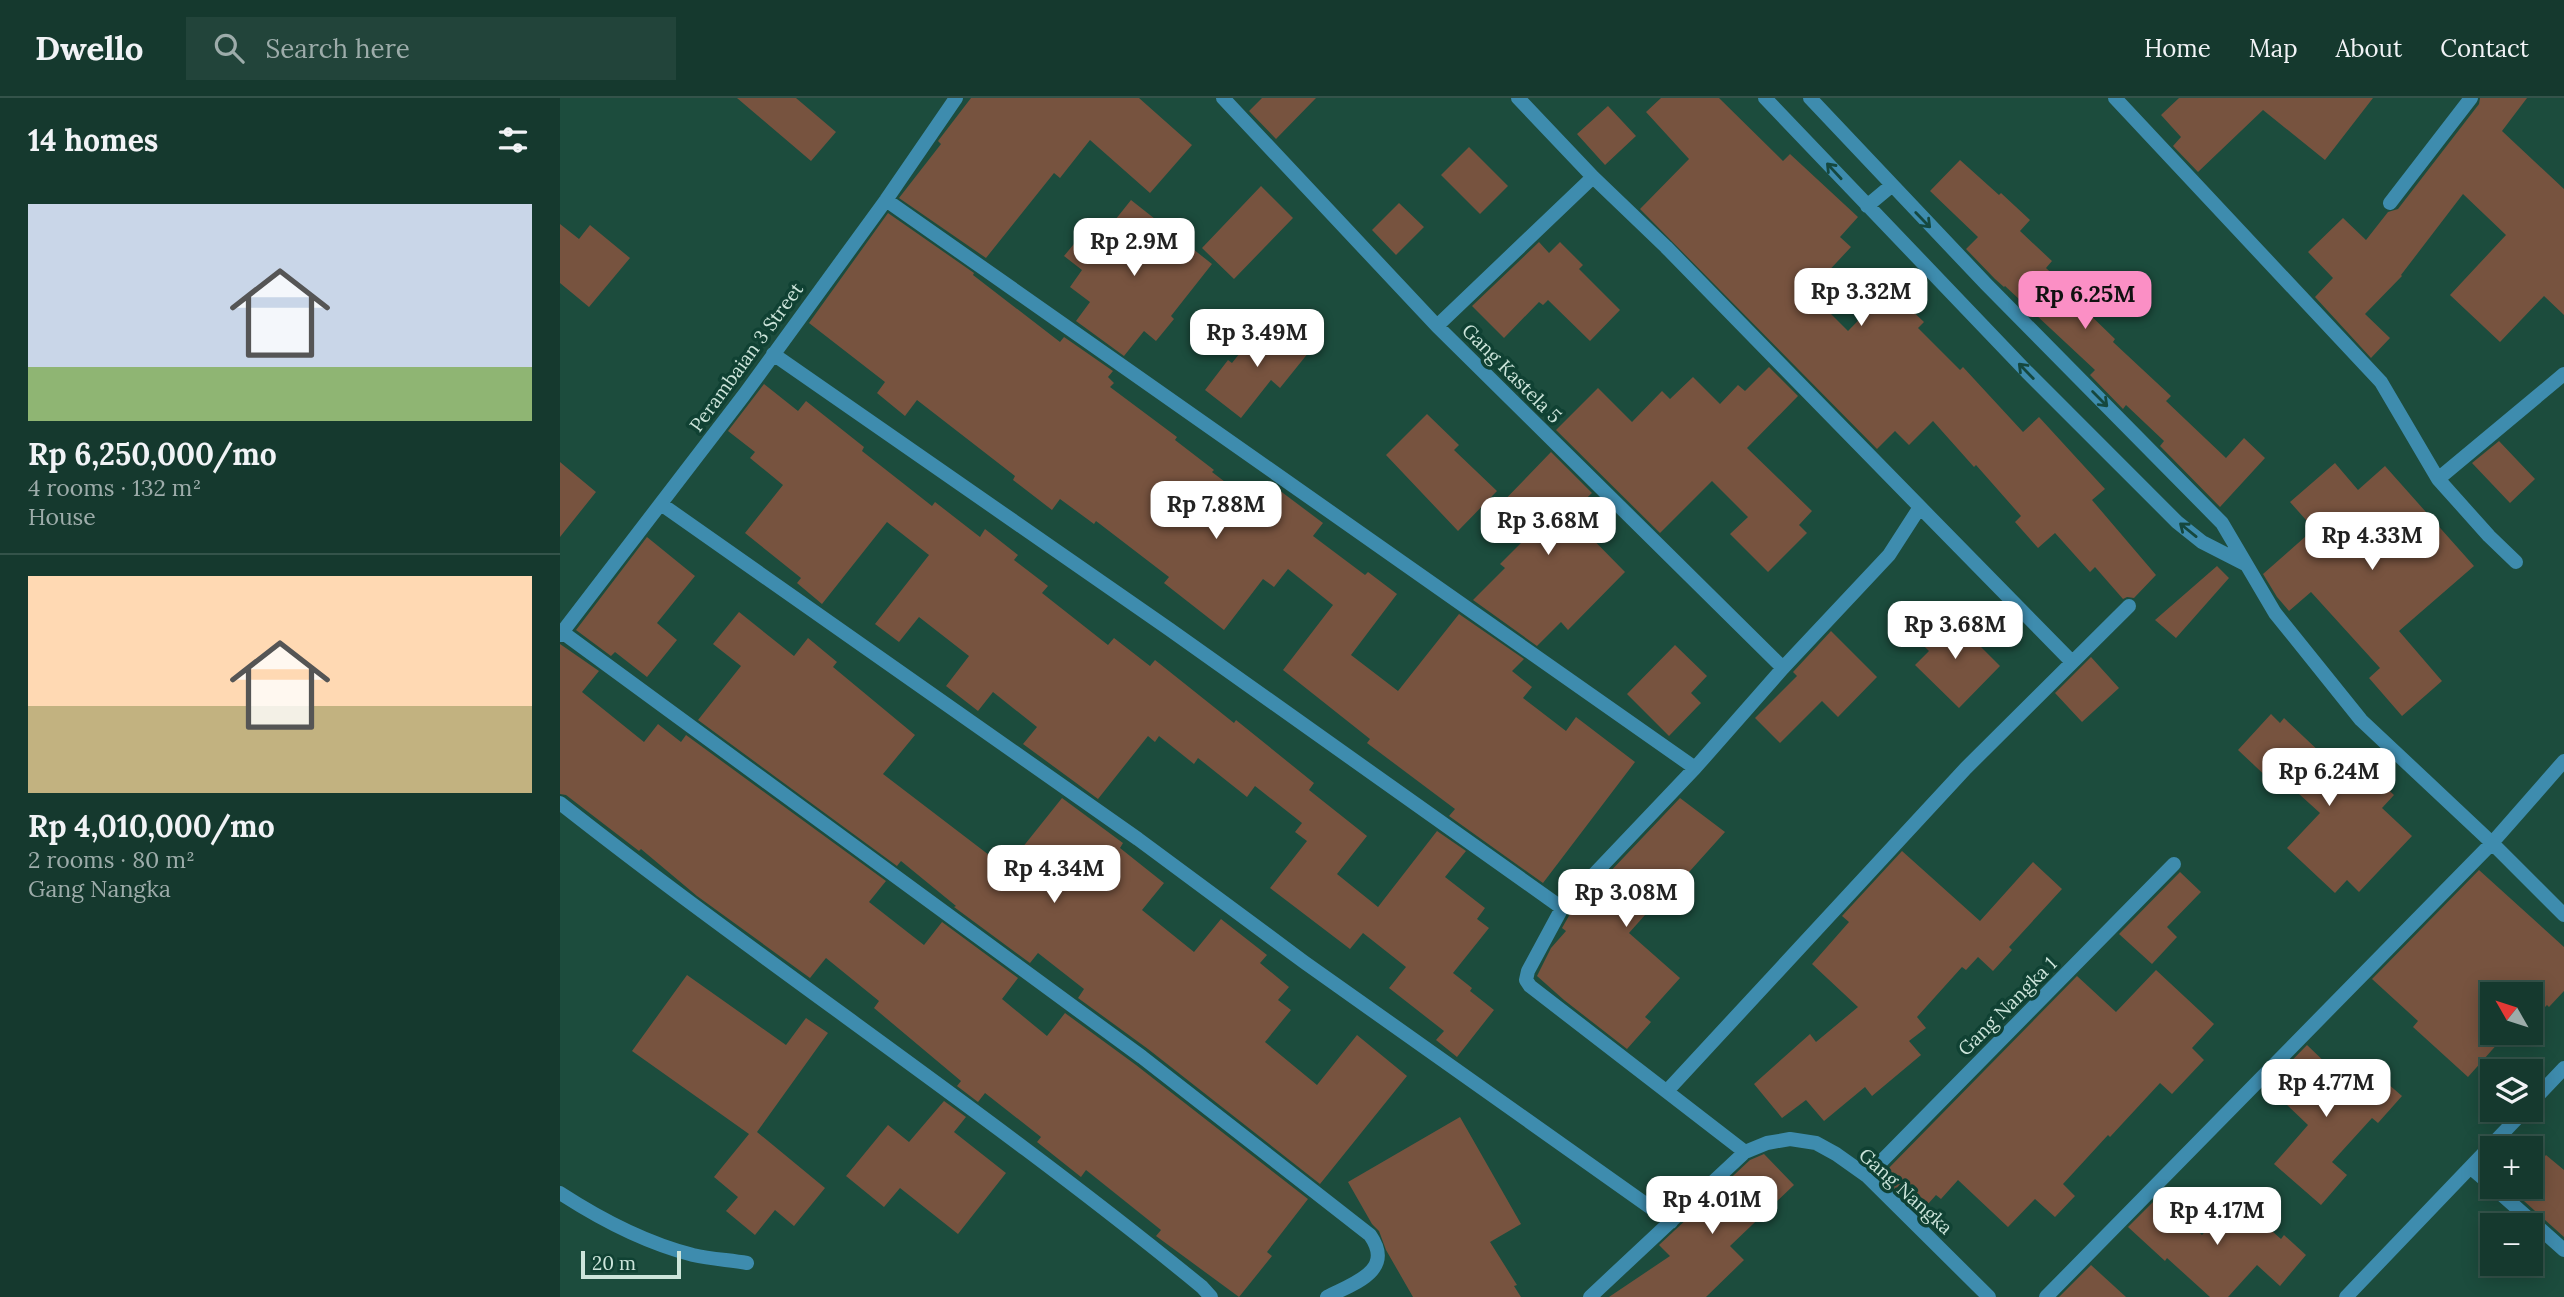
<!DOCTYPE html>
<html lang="en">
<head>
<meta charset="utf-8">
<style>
  :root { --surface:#15392e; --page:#22443a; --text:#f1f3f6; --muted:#9dacaa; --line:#34534a; --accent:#fb8fc5 }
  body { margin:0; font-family:Lora,serif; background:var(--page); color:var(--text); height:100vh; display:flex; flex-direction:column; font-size:26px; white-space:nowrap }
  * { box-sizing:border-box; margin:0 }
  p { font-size:23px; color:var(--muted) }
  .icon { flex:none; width:38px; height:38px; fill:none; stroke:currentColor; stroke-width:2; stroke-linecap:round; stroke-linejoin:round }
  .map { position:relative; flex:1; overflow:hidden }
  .panel { display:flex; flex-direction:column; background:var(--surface); width:560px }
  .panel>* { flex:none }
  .needle { width:46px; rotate:309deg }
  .buttons { position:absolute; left:1920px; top:884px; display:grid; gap:14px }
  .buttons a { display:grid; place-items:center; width:63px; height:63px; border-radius:0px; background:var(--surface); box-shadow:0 4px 18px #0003,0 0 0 2px var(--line); font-size:35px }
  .scale { position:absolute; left:21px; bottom:18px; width:100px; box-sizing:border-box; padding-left:7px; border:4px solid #cde5db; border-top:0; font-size:19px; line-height:24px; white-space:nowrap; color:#cde5db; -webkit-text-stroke:5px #104133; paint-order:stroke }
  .price { position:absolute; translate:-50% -60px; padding:0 16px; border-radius:14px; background:#fff; color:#222; font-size:23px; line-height:46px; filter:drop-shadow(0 2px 4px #0008) }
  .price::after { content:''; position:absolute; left:50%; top:42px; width:21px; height:16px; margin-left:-10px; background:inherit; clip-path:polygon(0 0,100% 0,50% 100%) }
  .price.active { background:var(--accent); color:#111 }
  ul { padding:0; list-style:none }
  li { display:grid; align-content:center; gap:14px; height:371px; padding:0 28px }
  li+li { border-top:2px solid var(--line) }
  li span { display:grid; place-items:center; height:217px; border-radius:0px; color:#555 }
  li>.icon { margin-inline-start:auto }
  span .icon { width:126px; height:126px; fill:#fffc; stroke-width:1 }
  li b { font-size:30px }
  h2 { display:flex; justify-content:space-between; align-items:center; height:84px; padding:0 28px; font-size:30px }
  header { display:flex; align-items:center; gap:42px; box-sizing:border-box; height:98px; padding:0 35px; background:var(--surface); border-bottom:2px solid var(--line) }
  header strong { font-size:33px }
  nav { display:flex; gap:38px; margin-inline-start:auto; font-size:24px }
  .search { width:490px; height:63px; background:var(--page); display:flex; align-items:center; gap:18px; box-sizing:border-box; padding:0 24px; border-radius:0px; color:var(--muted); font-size:26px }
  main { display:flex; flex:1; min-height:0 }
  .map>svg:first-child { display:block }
  .building { fill:#77533f }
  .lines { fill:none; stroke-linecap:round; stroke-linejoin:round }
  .minor { stroke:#3e8cae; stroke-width:14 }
  .oneway { stroke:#15483f }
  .labels { text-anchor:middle; stroke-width:7; stroke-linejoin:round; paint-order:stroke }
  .street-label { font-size:19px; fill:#cde5db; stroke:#104133 }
</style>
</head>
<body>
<header>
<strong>Dwello</strong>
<div class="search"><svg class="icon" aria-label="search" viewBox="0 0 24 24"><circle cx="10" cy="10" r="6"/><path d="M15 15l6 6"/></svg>Search here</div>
<nav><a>Home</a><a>Map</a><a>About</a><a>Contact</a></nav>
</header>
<main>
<section class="panel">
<h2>14 homes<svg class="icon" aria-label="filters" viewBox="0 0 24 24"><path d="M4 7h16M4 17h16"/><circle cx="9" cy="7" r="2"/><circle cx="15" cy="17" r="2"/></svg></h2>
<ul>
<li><span style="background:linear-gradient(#c9d6e8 75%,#8fb573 0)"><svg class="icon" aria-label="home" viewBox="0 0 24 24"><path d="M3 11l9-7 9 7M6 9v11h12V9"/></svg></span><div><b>Rp 6,250,000/mo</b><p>4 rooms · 132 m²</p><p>House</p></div></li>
<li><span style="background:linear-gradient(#ffd9b3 60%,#c2b280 0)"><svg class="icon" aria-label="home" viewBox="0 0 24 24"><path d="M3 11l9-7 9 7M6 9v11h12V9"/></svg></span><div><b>Rp 4,010,000/mo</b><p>2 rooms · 80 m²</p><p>Gang Nangka</p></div></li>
</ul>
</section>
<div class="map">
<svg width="2004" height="1199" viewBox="0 0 2004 1199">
  <rect width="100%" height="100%" fill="#1c4c3d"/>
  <path class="building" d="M177,0h59l40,34 -25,29z
    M411,0h168l53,47 -42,48 -60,-53 -30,38 -6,-5 -68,85 -87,-60 42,-54 -3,-3z
    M702,0h54l-40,41 -27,-28z
    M1101,0h58l64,63 7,-7 68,63 -18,20 11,10 -42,45 39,39 41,-42 35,33 -6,6 42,42 3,-3 60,65 16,-15 66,72 -13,11 64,75 -22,23 -7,-1 -4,2 -28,-32 -5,5 -35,-39 -17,15 -23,-26 6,-6 -45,-51 -2,2 -41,-46 -24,24 -14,-14 -18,18 -237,-240 49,-50 -43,-47z
    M1619,0h194l-48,62 -62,-50 -65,62 -25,-26 8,-9 -20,-22z
    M1920,0h47l-25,33 62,58v126l-20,-19 -44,46 -50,-47 56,-60 -43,-41 -62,81 1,1 -37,38 25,24 -19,20 -56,-61 18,-19 -25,-26 35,-34 23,22 22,-28 10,-3 81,-105z
    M1048,8l28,30 -31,29 -28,-31z
    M909,49l39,39 -28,28 -39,-39z
    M1400,62l39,35 2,-2 29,27 -10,11 32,30 -6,7 41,38 -3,3 31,30 -2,3 58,54 -5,5 60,57 18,-20 21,20 -45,49 -60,-61 4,-5 -38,-36 -3,4 -33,-34 5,-5 -90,-84 -1,1 -9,-8 -29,-30 12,-12 -48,-46z
    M701,88l32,32 -59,61 -32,-31z
    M571,102l81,64 -41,52 3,3 -18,22 -12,-10 -20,25 -48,-35 14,-19 -20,-15 12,-17 -18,-14 19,-23 13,11z
    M839,105l25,24 -28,28 -24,-25z
    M328,115l86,60 -1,2 87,67 4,-5 49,34 -5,6 6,6 -4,4 67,50 -2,3 39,30 -2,2 51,39 16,-21 44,33 -10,13 52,39 3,-3 29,22 -46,61 47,36 61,-77 65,45 -12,12 20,16 -9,11 43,33 10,-14 59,45 -92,121 -94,-67 6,-7 -88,-66 3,-4 -87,-69 50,-65 -45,-36 -14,18 -11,-8 -39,51 -60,-47 5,-6 -73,-56 -2,3 -34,-25 -8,11 -39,-30 2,-4 -98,-76 -12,16 -28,-23 8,-11 -76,-59z
    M0,126l19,15 11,-14 40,33 -41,49 -29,-24z
    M979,144l10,11 11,-11 23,23 -4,4 41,41 -30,31 -42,-41 -5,5 -4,-3 -35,36 -32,-32z
    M707,221l42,33 -29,36 -9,-8 -30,38 -36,-28 23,-30 4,3z
    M1209,269l29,29 -51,52 65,63 -13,14 8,8 -39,39 -38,-38 18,-17 -36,-36 -52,52 -104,-103 42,-42 34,34 30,-31 8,8 23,-22 27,27 18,-19 7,6z
    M204,286l34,27 8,-10 58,46 -2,4 70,55 3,-4 45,35 5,-8 33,26 -4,5 34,26 -6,7 66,52 6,-7 36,28 5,-6 79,63 2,-3 78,63 -5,7 58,46 -30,38 41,33 59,-76 29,20 -21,26 40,31 -8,11 12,9 -36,45 19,15 -2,3 24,19 -37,47 -21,-17 8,-9 -55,-43 17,-21 -43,-34 -13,16 -80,-61 37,-47 -12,-9 7,-9 -47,-37 -8,11 -49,-39 -4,6 -35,-28 -4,6 -7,-6 -50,63 -75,-55 14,-17 -44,-35 -15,19 -32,-25 23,-30 -50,-39 -20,25 -24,-18 54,-69 -42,-33 -65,82 -25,-21 4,-5 -56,-45 38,-48 -33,-27 5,-6 -27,-21z
    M867,316l32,31 -5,5 43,41 -39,40 -72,-76z
    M1939,343l36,38 -25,24 -38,-40z
    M991,354l41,41 -23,22 56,57 -57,58 -7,-8 -24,24 -64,-46 32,-32 -5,-4 24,-24 -30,-29z
    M0,364l36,30 -36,45z
    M1775,365l23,27 27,-24 89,100 -75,65 43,50 -40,35 -33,-38 11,-10 -69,-76 -22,19 -12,-14 -14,-23 51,-45 -24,-27z
    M87,439l48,39 -38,47 20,17 -30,37 -32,-25 -4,4 -35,-26z
    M1657,468l12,12 -53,60 -21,-18z
    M179,514l55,44 14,-18 29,24 -4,5 82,68 -32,39 123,94 56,-70 61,45 -3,5 44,35 -22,27 52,42 27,-33 46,36 -7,8 29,24 -11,13 13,10 -26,32 52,43 40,-50 50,41 -87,108 -172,-135 -70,-51 6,-9 -46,-36 -8,10 -76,-56 2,-1 -55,-45 -4,5 -199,-146 43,-54 -28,-22z
    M1386,514l54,54 -41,42 -44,-43 14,-14 -11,-11z
    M1271,533l46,46 -39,40 -16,-16 -42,42 -25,-25 42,-42 -4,-4z
    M0,546l39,27 -17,21 62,50 14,-18 23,18 5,-7 200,146 -17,21 55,43 18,-23 76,56 -16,21 45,37 18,-23 71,52 172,134 -41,53 5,4 -33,41 -83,-61 5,-6 -75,-60 -5,7 -44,-35 4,-5 -56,-44 -7,9 -21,-16 4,-5 -87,-73 5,-7 -53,-43 -16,20 -113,-82 -56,-47 -2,2 -73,-56 -6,-1z
    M1115,547l32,31 -16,17 10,10 -32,33 -42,-42z
    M1531,559l28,31 -37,34 -27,-29z
    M1711,616l9,9 4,-5 76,72 13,-15 21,20 -12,13 30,28 -53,56 -12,-12 -12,13 -48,-45 33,-35 -42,-38 -6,7 -34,-32z
    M1120,700l45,34 -53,59 -3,-3 -40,45 51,45 -35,39 6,5 -24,27 -63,-49 -27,-24 14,-28 15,-17 -4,-3 8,-14z
    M1342,753l78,70 53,-59 29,27 -53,58 3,3 -19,21 -15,-14 -12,13 -4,-3 -45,50 9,11 -17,13 12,14 -49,41 -7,-9 -41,34 -18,-21 -24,18 -28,-34 56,-50 6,8 42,-35 -46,-43 37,-42 -7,-6z
    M1919,772l85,77v44l-15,16 -2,-2 -17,17v-28h-38v38h29l-14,15 -7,-6 -32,36 -55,-50 5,-6 -46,-42z
    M1620,774l21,20 -34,35 10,10 -25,27 -33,-30z
    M1596,872l58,54 -22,24 12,12 -32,34 -12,-11 -50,54 -2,-2 -45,49 12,12 -20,21 -20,-18 -27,28 -50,-47 -17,19 -5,-4 -17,19 -38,-38 196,-200 39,36z
    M127,877l99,70 20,-27 22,15 -71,99 68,56 -31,38 -19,-16 -20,25 -29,-24 12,-14 -24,-20 35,-43 -117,-83z
    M1747,947l48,46 18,-20 29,25 -24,27 -6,-5 -40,44 15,13 -26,30 -47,-41 34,-39 -41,-39z
    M384,1003l22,16 -12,15 52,41 -48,61 -58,-46 -16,19 -38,-31 42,-51 21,17z
    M900,1019l61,107 -31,18 27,43 -3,1 7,11h-108l-27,-47 -7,-19 -7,-7 -24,-42z
    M1204,1056l30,31 -64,61 14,14 -38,37h-97l61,-41 -11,-11 91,-85z
    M1986,1057l18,15v67l-50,-45 5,-6h11v-13z
    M1600,1097l42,40 33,-36 46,40 3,-4 22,20 -26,31 -23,-21 -29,32h-18l-43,-39 -2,3 -37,-34z
    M1531,1167l35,32h-67z"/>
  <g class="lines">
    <path class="minor" d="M663,0l214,228 346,342
      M958,0l75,79 73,70 254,260 -31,48 -106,113 -88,100 -133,140 -34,63 -2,9 4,6 215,166
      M1205,0l262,274 150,150 25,20 43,22
      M1250,0l176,186 236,239 53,90 86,107 131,123 72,72
      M1555,0l266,284 57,97 51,57 27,26
      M326,102l809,568
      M1830,105l81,-105
      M1307,108l24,-20
      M877,228l156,-149
      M213,256l396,275 393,279
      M1878,381l126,-105
      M101,406l477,335 166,123 367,260
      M1360,409l152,155
      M2,534l580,425 228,178c25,36 -16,48 -43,62
      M0,537l184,-240 142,-195 70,-102
      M0,705c211,166 435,314 642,484l9,10
      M1107,993l299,-323 163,-162
      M1970,1006l34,-36
      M1911,1070l21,18
      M1307,1078l307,-312
      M1932,1088l72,64
      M0,1095c40,26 86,50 133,62 18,4 36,5 54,8
      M1030,1199l155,-145 22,-9 23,-4 26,4 20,11 31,22 122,121
      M1486,1199l446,-454 72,-82
      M1786,1199l179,-187"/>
  </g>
  <defs><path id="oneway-shaft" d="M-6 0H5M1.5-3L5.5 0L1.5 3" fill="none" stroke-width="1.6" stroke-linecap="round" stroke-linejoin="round" transform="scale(1.75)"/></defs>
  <g class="oneway">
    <use href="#oneway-shaft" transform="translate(1274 73) rotate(-133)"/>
    <use href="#oneway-shaft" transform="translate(1363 122) rotate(46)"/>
    <use href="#oneway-shaft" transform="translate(1466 273) rotate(-134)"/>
    <use href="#oneway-shaft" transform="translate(1540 301) rotate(45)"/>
    <use href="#oneway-shaft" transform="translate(1628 432) rotate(-141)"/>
  </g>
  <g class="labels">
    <g class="street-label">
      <text transform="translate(186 259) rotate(-54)" y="7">Perambaian 3 Street</text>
      <text transform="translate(952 275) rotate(45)" y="7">Gang Kastela 5</text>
      <text transform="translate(1447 908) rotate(-45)" y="7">Gang Nangka 1</text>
      <text transform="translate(1346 1093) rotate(42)" y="7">Gang Nangka</text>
    </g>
  </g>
</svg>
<div class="buttons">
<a><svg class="needle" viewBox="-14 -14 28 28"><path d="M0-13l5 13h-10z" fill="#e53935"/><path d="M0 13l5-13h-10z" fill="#9dacaa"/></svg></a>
<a><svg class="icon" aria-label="layers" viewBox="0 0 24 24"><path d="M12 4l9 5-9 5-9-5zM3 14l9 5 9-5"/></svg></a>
<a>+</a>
<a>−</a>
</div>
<div class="scale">20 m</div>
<b class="price" style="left:574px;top:180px">Rp 2.9M</b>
<b class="price" style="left:1301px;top:230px">Rp 3.32M</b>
<b class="price active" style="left:1525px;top:233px">Rp 6.25M</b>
<b class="price" style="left:697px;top:271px">Rp 3.49M</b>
<b class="price" style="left:656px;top:443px">Rp 7.88M</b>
<b class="price" style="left:988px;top:459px">Rp 3.68M</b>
<b class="price" style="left:1812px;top:474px">Rp 4.33M</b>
<b class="price" style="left:1395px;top:563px">Rp 3.68M</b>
<b class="price" style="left:1769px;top:710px">Rp 6.24M</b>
<b class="price" style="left:494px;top:807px">Rp 4.34M</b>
<b class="price" style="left:1066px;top:831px">Rp 3.08M</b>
<b class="price" style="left:1766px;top:1021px">Rp 4.77M</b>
<b class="price" style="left:1152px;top:1138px">Rp 4.01M</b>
<b class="price" style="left:1657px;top:1149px">Rp 4.17M</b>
</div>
</main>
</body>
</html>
